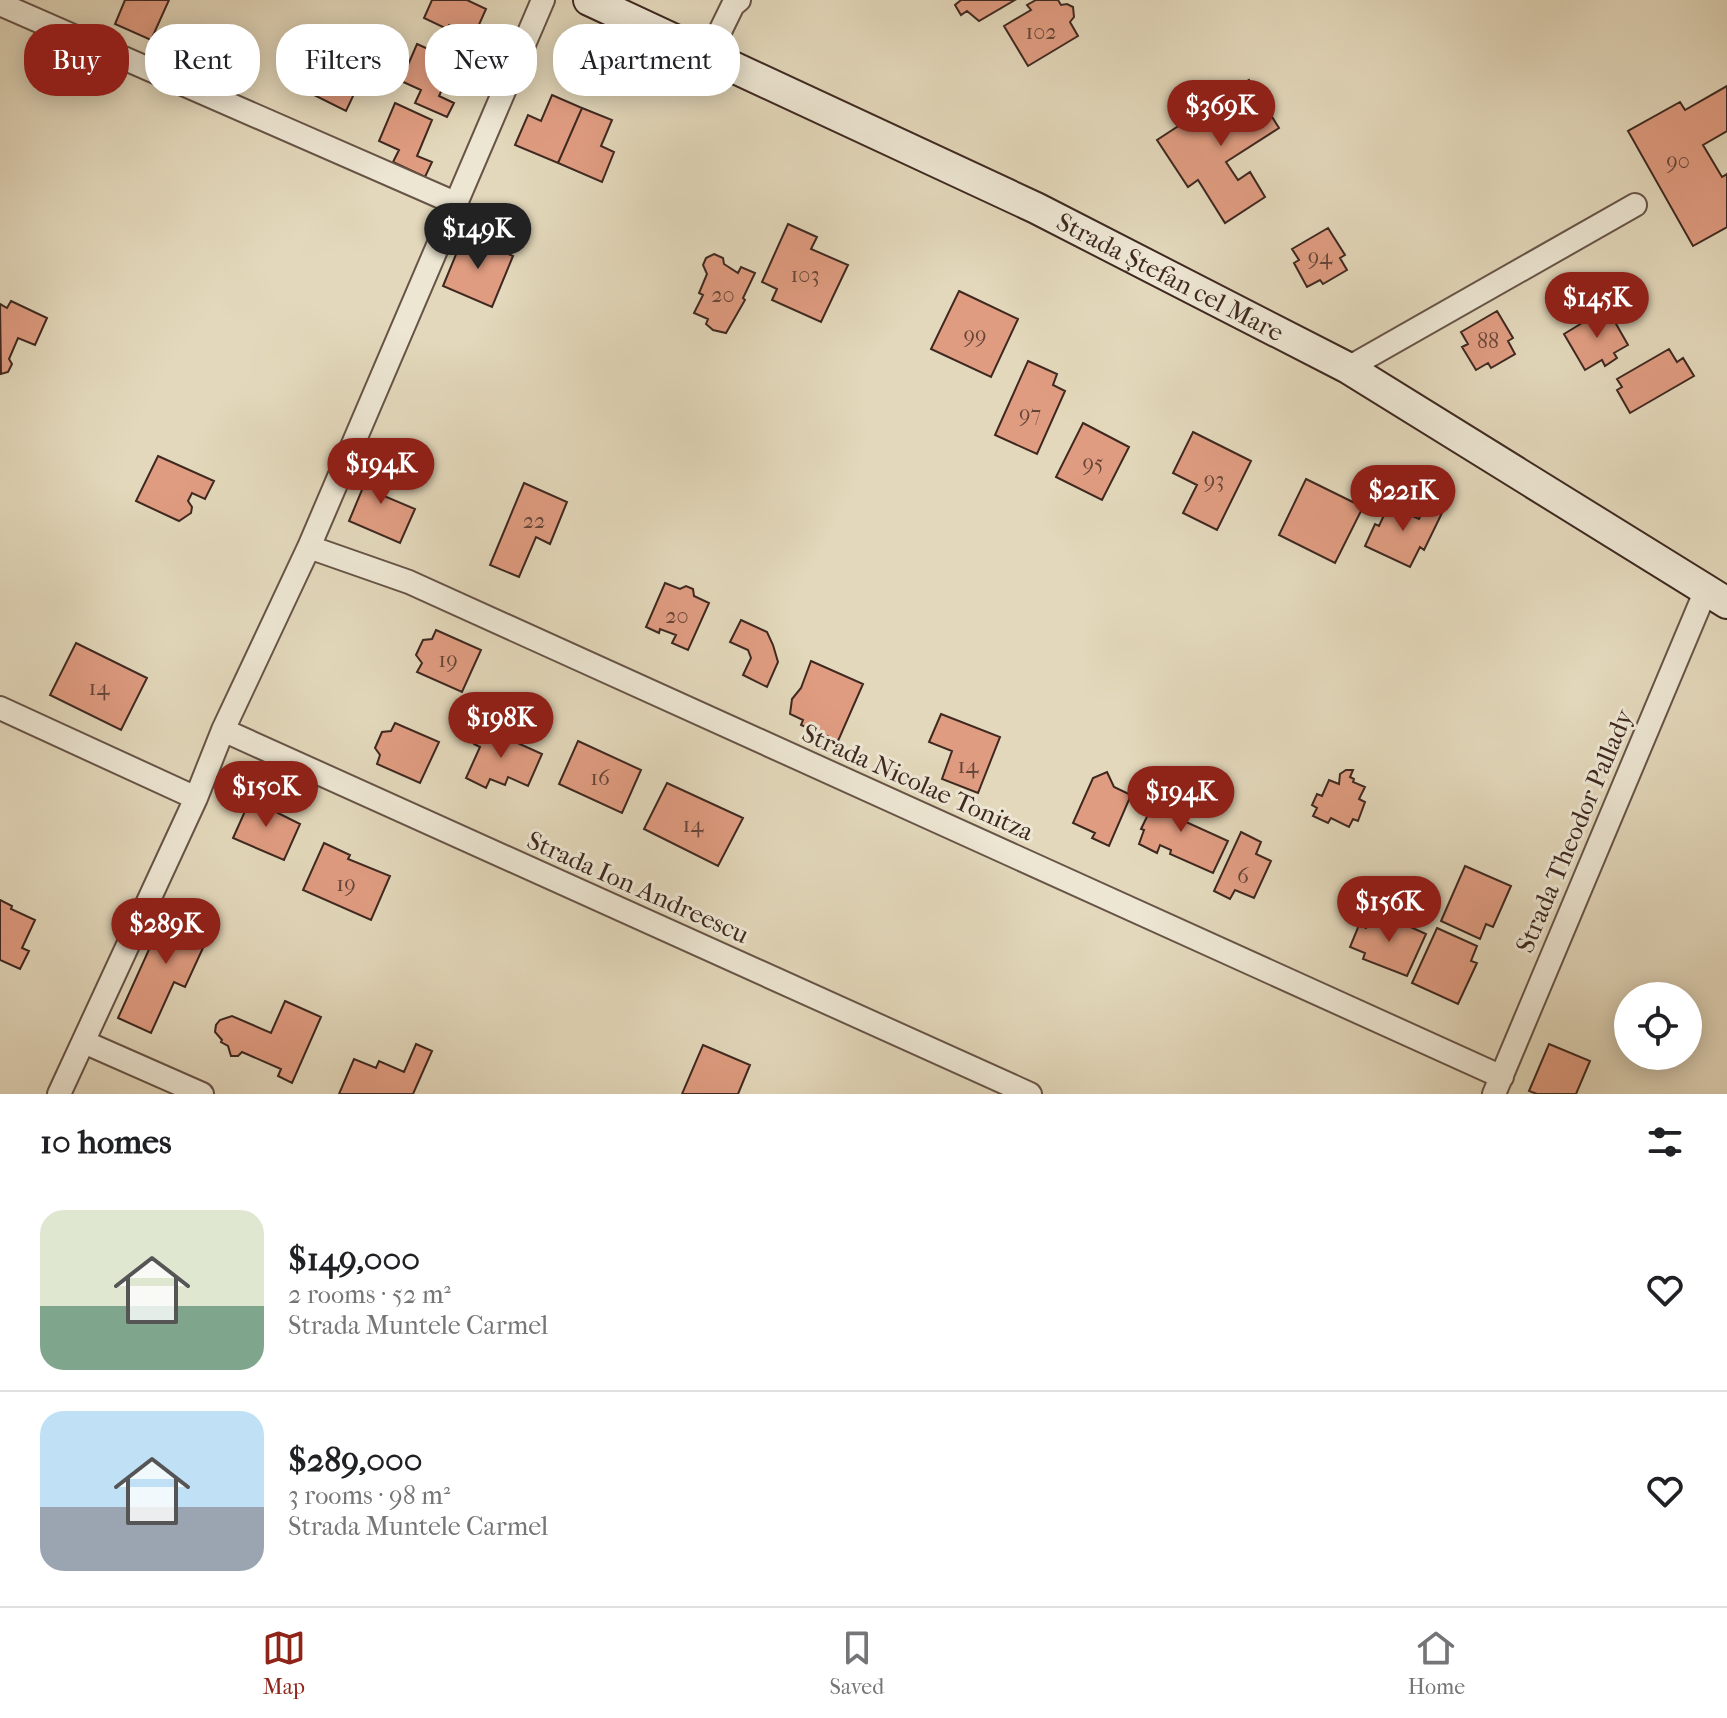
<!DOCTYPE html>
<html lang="en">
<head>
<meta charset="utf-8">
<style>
  :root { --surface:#fff; --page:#f2f2f2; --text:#202124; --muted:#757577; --line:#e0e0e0; --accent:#8f2418 }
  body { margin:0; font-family:"IM FELL French Canon",serif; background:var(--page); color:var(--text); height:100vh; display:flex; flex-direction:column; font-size:30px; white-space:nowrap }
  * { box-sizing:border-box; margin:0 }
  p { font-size:26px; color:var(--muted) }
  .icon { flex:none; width:44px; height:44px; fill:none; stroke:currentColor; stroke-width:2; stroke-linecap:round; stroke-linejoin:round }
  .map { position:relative; height:1094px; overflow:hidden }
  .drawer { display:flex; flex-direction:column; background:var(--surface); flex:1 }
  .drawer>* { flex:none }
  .banner { position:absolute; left:24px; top:24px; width:800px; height:72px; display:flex; gap:16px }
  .fabs { position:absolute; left:1614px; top:982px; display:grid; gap:16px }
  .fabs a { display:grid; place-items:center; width:88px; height:88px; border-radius:50%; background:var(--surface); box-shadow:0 4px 20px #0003; font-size:40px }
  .price { position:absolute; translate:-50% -68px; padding:0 18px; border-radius:28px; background:var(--accent); color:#fff; font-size:26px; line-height:52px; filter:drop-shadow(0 2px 4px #0008) }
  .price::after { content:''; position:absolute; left:50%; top:48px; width:24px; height:18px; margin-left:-12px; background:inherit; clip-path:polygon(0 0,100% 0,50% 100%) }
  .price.current { background:#222; color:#fff }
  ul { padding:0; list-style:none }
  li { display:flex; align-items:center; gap:24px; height:200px; padding:0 40px }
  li+li { border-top:2px solid var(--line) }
  li span { display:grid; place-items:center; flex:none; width:224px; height:160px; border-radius:24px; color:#555 }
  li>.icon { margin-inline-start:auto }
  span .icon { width:96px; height:96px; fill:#fffc; stroke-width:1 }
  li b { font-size:34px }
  h2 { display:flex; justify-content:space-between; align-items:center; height:96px; padding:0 40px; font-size:34px }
  .tag { padding:0 28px; border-radius:32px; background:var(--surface); box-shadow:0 4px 20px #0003; font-size:28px; line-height:72px }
  .tag.current { background:var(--accent); color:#fff }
  .menu { display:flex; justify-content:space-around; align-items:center; height:112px; border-top:2px solid var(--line); background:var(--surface); font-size:22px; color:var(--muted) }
  .menu a { display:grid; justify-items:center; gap:4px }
  .menu .current { color:var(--accent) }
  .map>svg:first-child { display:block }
  .building { fill:#e09c81; stroke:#3e2820; stroke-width:2 }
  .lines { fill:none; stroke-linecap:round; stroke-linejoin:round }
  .street-casing { stroke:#675447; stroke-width:26 }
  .secondary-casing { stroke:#3e2820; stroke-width:34 }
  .street { stroke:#ede6d3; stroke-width:22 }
  .secondary { stroke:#ede6d3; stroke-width:30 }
  .labels { text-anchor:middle; stroke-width:6; stroke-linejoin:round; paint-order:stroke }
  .number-label { font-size:22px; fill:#664538 }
  .street-label { font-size:26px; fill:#3e2820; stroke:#ede6d3 }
</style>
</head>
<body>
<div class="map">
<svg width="1727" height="1094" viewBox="0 0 1727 1094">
  <rect width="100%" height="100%" fill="#e3d8bb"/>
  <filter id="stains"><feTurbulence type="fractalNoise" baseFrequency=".0025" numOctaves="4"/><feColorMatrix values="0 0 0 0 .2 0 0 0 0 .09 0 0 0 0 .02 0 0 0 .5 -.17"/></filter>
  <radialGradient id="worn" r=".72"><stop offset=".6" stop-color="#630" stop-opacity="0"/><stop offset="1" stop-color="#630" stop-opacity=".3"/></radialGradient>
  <path class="building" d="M125,0h44l-18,40 -36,-16z
    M432,0h35l19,9 -12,27 -25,-11 -2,4 -23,-11z
    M1015,0l-36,21 -12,-10 -6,4 -6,-10 6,-5z
    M1036,0h22l3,5 6,-1 6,3 1,10 -4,5 8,14 -50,30 -24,-40 27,-16 -4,-5z
    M335,40l36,18 -25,53 -36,-18 7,-15 -16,-8 10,-21 16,8z
    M417,44l38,17 -16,35 15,7 -7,14 -32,-14 6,-13 -20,-9z
    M1249,80l30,48 -53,34 12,18 12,-8 15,25 -40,26 -27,-43 -10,7 -31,-47z
    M1727,86v45l-24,14 19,32 5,-3v53l-34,19 -65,-115 52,-29 5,8z
    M552,95l30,13 -24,55 -43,-18 13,-30 13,6z
    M395,103l37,17 -15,36 15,6 -7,15 -32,-15 6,-12 -20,-9z
    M582,108l30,12 -11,26 13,6 -12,30 -44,-19z
    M788,224l29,13 -6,12 37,16 -27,57 -49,-22 5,-11 -15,-7z
    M1328,228l17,27 -5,3 7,12 -24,14 -3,-4 -13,7 -13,-24 5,-3 -7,-11z
    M464,235l49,21 -21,51 -49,-21z
    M714,254l9,4 1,6 14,9 3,-6 14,6 -12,25 2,2 -19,33 -13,-3 -7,-6 2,-5 -14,-6 9,-18 -4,-2 8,-19 -4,-9 3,-7z
    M959,291l59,28 -27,58 -60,-28z
    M11,301l36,17 -12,27 -17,-7 -9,21 3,5 -4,8 -7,2 -1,-70 7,4z
    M1607,308l21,37 -14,8 3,5 -12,8 -3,-6 -17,10 -21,-36z
    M1497,311l16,27 -5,3 7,13 -24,14 -3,-5 -12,7 -14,-23 6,-3 -7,-12z
    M1669,349l8,13 6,-4 11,18 -64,37 -13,-23 5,-3 -5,-8z
    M1028,361l29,13 -4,11 12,6 -28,63 -42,-19z
    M1083,423l46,24 -27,53 -46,-23z
    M1193,432l58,29 -34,69 -34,-17 14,-28 -24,-12z
    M158,456l56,25 -9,18 -13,-6 -4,8 4,6 -1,6 -12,8 -43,-20z
    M374,461l21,9 -11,26 31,13 -15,34 -51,-22z
    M1306,479l57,28 -28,56 -56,-28z
    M524,483l43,19 -17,42 -14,-7 -17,40 -29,-12z
    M1391,500l21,11 -2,4 9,4 7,-14 16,8 -18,37 -4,-3 -10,20 -45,-21 10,-22 4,2z
    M665,583l15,6 6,-3 7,3 1,7 15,7 -21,47 -16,-7 4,-8 -16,-6 -1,4 -13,-6z
    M741,620l26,12 6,13 5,17 -11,25 -24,-12 8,-17 -3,-8 -18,-8z
    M436,630l45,20 -19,42 -45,-20 5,-9 -6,-8 7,-15 9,-1z
    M76,643l71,35 -26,52 -71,-35z
    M811,661l52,23 -25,57 -37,-16 2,-5 -13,-6 2,-15 9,-11z
    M941,714l59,23 -22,56 -36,-14 10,-28 -23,-9z
    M395,723l44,19 -19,41 -43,-19 3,-9 -5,-7 7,-16 9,-1z
    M482,727l60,27 -14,32 -20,-9 -3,8 -15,-6 -4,9 -20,-10 14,-31 -6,-3 -2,-7 3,-8z
    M578,741l63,29 -19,43 -63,-29z
    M1346,770h7l-3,7 4,2 -1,3 12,5 -6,12 6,3 -7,19 -5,-2 -4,8 -18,-9 -3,5 -15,-7 4,-8 -5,-3 5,-11 5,2 7,-16 10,4 1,-10z
    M1107,772l7,15 17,8 -22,51 -17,-8 3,-5 -22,-10 20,-45z
    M667,783l76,35 -25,48 -74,-37z
    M1159,792l34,14 -7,16 42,19 -15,32 -43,-19 1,-4 -11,-5 -3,8 -18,-9 5,-14 -3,-1z
    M251,795l6,3 3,6 40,20 -16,36 -51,-22 13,-29 -3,-5 3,-6z
    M1241,832l20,10 -5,12 15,7 -17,37 -19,-8 -5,9 -16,-8z
    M324,843l26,12 -2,4 42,17 -19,44 -68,-30z
    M1465,866l46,20 -18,41 -7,-3 -6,15 -39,-18z
    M0,900l12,6 -1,3 24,11 -13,28 7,3 -9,18 -20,-9z
    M170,903l44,21 -29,63 -11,-5 -23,51 -33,-15z
    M1382,914l44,20 -19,42 -44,-17 2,-6 -15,-6 9,-22 7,3 6,-13 8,4z
    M1437,928l40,18 -6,15 6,2 -19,41 -46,-21z
    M285,1001l36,16 -29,66 -14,-7 3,-7 -39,-17 -4,4h-7l-3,-10 -7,-4 1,-2 -7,-8 1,-7 4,-5 12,-4 39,17z
    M416,1044l16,7 -19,43h-74l15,-35 22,9 3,-7 25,11z
    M1549,1044l41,17 -14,33h-39l-8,-3z
    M703,1045l47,20 -12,29h-56z"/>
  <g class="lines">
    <defs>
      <path id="street" d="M0,4l455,199
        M709,54l24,-49 6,-5
        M1348,368l287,-163
        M309,547l100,35 1093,495
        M0,708l196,90
        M223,730l807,364
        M84,1042l118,52
        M59,1094l137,-296 27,-68 86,-183 234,-547
        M1494,1094l212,-504"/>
      <g id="secondary">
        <path id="s1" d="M589,0l447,208 312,160 379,235"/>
      </g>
    </defs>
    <use href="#street" class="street-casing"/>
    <use href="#secondary" class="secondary-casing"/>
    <use href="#street" class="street"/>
    <use href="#secondary" class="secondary"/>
  </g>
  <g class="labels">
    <g class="number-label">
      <text x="1041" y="39">102</text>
      <text x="1678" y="168">90</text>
      <text x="1320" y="264">94</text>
      <text x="805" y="282">103</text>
      <text x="723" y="302">20</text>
      <text x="975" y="342">99</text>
      <text x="1488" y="348">88</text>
      <text x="1030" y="421">97</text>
      <text x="1093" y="470">95</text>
      <text x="1214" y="487">93</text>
      <text x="534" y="528">22</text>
      <text x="677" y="623">20</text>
      <text x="448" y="667">19</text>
      <text x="99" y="695">14</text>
      <text x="968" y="773">14</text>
      <text x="600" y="785">16</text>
      <text x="693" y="832">14</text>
      <text x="1243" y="883">6</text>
      <text x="346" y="891">19</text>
    </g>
    <g class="street-label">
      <text dy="9" stroke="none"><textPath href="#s1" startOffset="644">Strada Ștefan cel Mare</textPath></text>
      <text transform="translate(918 782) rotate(24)" y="9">Strada Nicolae Tonitza</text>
      <text transform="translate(1574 831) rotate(-67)" y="9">Strada Theodor Pallady</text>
      <text transform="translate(638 887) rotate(24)" y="9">Strada Ion Andreescu</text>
    </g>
  </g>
  <rect width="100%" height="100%" filter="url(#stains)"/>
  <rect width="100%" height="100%" fill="url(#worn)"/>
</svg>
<div class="fabs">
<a><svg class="icon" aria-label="locate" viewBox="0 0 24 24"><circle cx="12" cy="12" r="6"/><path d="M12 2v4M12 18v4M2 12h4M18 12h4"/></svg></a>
</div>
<b class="price" style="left:1221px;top:148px">$369K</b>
<b class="price current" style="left:478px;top:271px">$149K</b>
<b class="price" style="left:1597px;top:340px">$145K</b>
<b class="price" style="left:381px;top:506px">$194K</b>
<b class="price" style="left:1403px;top:533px">$221K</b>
<b class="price" style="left:501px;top:760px">$198K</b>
<b class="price" style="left:266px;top:829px">$150K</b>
<b class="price" style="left:1181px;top:834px">$194K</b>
<b class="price" style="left:1389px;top:944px">$156K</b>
<b class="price" style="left:166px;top:966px">$289K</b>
<div class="banner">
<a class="tag current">Buy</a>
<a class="tag">Rent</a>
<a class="tag">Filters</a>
<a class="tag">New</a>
<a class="tag">Apartment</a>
</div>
</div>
<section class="drawer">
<h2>10 homes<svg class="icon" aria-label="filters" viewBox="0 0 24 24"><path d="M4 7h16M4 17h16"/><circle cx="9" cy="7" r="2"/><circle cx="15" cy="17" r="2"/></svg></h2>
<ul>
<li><span style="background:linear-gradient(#dfe7d0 60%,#7fa58c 0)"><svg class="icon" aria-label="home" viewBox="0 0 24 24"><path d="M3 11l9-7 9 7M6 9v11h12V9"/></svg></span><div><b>$149,000</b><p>2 rooms · 52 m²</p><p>Strada Muntele Carmel</p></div><svg class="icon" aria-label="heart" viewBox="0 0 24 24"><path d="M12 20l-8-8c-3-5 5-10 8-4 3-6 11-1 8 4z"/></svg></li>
<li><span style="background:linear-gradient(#bfe0f5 60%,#9aa5b1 0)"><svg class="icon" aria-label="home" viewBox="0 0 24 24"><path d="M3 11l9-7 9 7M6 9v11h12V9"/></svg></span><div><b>$289,000</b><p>3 rooms · 98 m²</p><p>Strada Muntele Carmel</p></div><svg class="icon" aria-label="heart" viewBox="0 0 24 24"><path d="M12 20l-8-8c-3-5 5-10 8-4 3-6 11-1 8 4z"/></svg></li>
</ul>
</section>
<nav class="menu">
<a class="current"><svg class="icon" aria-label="map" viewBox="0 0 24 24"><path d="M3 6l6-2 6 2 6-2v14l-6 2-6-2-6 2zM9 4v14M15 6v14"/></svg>Map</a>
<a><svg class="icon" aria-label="saved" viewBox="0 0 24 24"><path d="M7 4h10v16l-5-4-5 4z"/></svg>Saved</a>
<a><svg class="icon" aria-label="home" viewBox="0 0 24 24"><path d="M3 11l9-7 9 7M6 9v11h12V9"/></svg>Home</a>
</nav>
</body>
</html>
